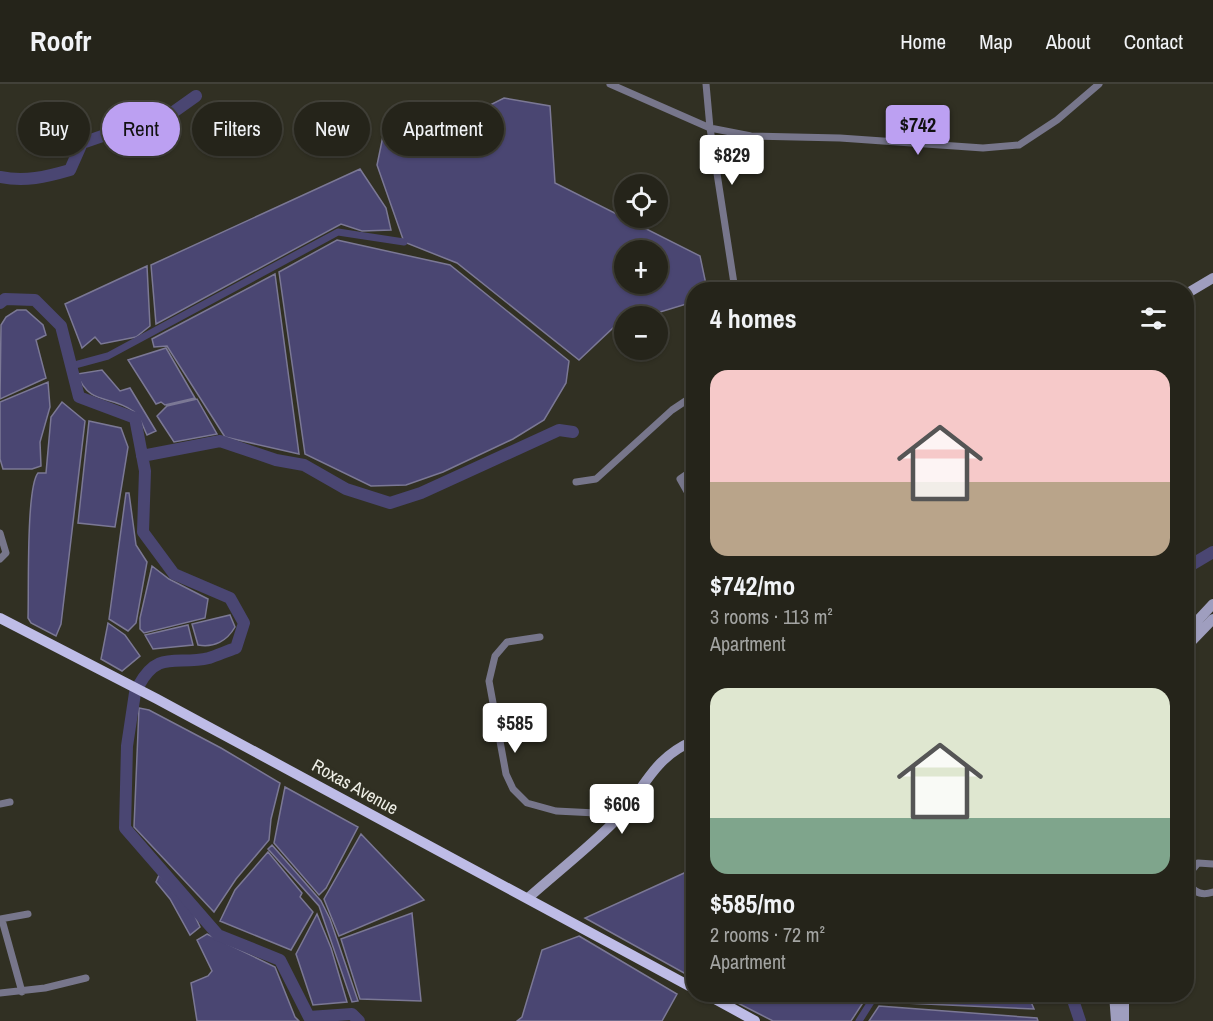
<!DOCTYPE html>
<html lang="en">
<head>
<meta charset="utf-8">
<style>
  :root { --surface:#25241a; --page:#2d2c23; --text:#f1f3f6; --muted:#a3a4a2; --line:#424139; --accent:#bca0f2 }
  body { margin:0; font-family:"Archivo Narrow",sans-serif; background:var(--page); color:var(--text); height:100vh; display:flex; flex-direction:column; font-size:22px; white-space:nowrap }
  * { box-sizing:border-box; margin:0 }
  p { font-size:20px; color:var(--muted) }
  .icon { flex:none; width:33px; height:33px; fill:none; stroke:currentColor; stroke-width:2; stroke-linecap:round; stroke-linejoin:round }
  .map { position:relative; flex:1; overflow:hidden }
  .side { position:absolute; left:686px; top:198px; width:508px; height:720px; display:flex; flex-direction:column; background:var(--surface); border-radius:24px; box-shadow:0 2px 4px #0004,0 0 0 2px var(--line) }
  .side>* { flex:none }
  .guide { position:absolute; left:18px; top:18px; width:570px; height:54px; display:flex; gap:12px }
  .fabs { position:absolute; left:614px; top:90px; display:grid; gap:12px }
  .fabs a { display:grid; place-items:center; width:54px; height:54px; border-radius:50%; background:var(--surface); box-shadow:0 2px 4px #0004,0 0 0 2px var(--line); font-size:30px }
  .price { position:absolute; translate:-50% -51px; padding:0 14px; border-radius:6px; background:#fff; color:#222; font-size:20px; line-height:39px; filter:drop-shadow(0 2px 3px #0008) }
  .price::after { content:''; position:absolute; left:50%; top:36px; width:18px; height:14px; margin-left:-9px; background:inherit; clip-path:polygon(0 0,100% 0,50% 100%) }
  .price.on { background:var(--accent); color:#111 }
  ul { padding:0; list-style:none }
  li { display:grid; align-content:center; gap:12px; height:318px; padding:0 24px }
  li span { display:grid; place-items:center; height:186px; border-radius:18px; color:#555 }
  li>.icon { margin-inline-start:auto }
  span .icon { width:108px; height:108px; fill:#fffc; stroke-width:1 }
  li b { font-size:26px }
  h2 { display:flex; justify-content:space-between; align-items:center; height:72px; padding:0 24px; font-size:26px }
  .chip { padding:0 21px; border-radius:27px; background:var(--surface); box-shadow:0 2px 4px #0004,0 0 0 2px var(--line); font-size:21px; line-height:54px }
  .chip.on { background:var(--accent); color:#111 }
  header { display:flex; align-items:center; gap:36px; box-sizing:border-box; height:84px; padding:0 30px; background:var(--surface); border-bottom:2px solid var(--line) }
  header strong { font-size:28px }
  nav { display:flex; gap:33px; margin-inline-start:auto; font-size:21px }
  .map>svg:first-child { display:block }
  .water { fill:#4a4672; stroke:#7b7895; stroke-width:1.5; fill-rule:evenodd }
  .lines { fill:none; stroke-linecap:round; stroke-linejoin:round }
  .canal { stroke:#4a4672; stroke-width:7 }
  .river { stroke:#4a4672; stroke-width:12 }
  .street { stroke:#77768b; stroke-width:7 }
  .secondary { stroke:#9f9ebf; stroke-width:10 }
  .primary { stroke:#bebce7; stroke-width:10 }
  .labels { text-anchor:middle; stroke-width:6; stroke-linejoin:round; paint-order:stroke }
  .street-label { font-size:18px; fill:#eeeee6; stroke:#313023 }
</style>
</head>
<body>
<header>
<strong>Roofr</strong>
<nav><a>Home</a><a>Map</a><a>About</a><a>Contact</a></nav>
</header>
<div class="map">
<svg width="1213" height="937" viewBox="0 0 1213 937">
  <rect width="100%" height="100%" fill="#313023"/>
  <path class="water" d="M504,14l46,8 5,77 145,73 7,33 -14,1v12l-46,14h-23v8l-11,4 -34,32 -122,-97 -53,-21 -27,-77 11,-53 50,19zM624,166h33v34h-33z
    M360,85l26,39 5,22 -29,1 -21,-7 -185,100 -5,-59z
    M337,156l113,25 119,96 -3,22 -22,37 -31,19 -70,33 -37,13 -35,1 -66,-32 -26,-182z
    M147,182l3,60 -14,11 -35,7 -6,-7 -13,11 -17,-44z
    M275,190l24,180 -74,-17 -58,-91 -13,1 -2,-8z
    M17,226h9l17,15 3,10 -10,5 10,38 -46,21 1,-74 5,-8z
    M166,264l29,50 -30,7 -4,-3 -5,2 -28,-44z
    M102,286l18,21 10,-3 26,43 -9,4c-4,-8 -7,-20 -14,-24 -23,-17 -43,-4 -56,-37z
    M48,298l2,25 -10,35 1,24 -9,3h-29l-3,-10v-57z
    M197,315l20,35 -43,8 -17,-26 10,-10z
    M62,318l23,19 -24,203 -5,12 -25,-13 -3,-5c1,-25 -2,-131 10,-145h8l5,-56z
    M89,337l32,7 7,19 -13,80 -37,-4z
    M126,409h3l7,52 11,17 -11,61 -8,8 -19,-12z
    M152,482l17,13 39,20 -3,19 -61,15 -4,-4v-11z
    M230,531l5,12c-8,14 -21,21 -37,18l-6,-21z
    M108,539l17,12 15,21 -18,15 -21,-12z
    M188,541l5,20 -40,4 -8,-14z
    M139,624l10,2 72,38 59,35 -9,36 -2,21 -33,39 -22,33 -80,-85z
    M285,703l73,40 -32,61 -7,7 -45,-52z
    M361,750l63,66 -85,36 -15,-37z
    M272,761l49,56 9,18 28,82 -6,1 -33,-96 -51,-57z
    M268,768l34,41 -2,4 13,15 -22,38 -71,-29 15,-31z
    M693,785v109l-108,-60z
    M159,791l34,37 7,15 -10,8 -20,-36 -14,-17z
    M412,829l9,88 -61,-2 -19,-60z
    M317,830l14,34 16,54 -34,3 -17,-51z
    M207,850l68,33 20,50 4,4h-102l-6,-38 17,-7 4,-5 -15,-31z
    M579,852l98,58 -15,27h-145l5,-4 20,-67z
    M885,910l143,1 6,14 -151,-7z
    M722,911h146l-17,26h-78z
    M879,922l158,12 1,3h-169z"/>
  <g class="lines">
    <path class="canal" d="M71,282l37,-10 230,-124 66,10
      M859,937l17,-27"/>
    <path class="river" d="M0,93c25,5 46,0 70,-7l12,-27 61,-21 22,-4 31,-22
      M0,219l5,-4 30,1 26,26 18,71 56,21 10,53 -2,61 31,42 56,24 14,25 -8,25c-9,3 -18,7 -27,10 -32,8 -50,-9 -70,27
      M142,372l78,-15 56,19 28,5 42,24 44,14 31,-10 138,-63 14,2
      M1186,484l27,-16
      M135,609l-8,53 -2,82 93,107 62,25 29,57 43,-3 7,7
      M1071,910l9,27"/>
    <path class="street" d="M610,0l100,44 41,8 89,2 143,10 36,-3 38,-25 42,-36
      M706,0l4,44 25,162
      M693,386l-13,9 13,23
      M576,398l20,-3 76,-69 21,-14
      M0,449l6,20 -6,6
      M540,553l-33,5 -12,14 -6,25 17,93 7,15 14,14 29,8 40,2 17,11
      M0,720l10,-2
      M1213,780l-15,-1 -10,12c1,15 11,22 25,17
      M0,835l28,-5
      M2,836l20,72
      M0,909l45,-5 41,-10"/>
    <path class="secondary" d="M1186,210l27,-16
      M1186,549l27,-29
      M1186,563l27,-28
      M528,814c28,-25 59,-49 86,-76 29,-28 36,-63 79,-81
      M1114,910l2,27
      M1124,910v27"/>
    <path class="primary" d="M0,534l157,81 536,289
      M706,910l49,27"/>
  </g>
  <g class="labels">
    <g class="street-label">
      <text transform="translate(355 703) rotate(29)" y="6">Roxas Avenue</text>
    </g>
  </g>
</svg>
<div class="fabs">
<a><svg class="icon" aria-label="locate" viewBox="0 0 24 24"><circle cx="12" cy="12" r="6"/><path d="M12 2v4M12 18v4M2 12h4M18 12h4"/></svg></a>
<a>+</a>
<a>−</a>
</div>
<b class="price on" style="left:918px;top:72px">$742</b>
<b class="price" style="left:732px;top:102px">$829</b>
<b class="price" style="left:515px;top:670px">$585</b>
<b class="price" style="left:622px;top:751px">$606</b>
<div class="guide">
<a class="chip">Buy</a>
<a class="chip on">Rent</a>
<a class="chip">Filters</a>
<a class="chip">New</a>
<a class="chip">Apartment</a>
</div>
<section class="side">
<h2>4 homes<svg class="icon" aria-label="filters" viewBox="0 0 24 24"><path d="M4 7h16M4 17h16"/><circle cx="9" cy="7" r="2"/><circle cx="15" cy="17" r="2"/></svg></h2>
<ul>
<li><span style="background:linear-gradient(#f6c9c9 60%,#b9a48a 0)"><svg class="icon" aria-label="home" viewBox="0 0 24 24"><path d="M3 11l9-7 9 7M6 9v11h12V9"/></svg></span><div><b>$742/mo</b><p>3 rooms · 113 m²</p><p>Apartment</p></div></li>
<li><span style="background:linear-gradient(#dfe7d0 70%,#7fa58c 0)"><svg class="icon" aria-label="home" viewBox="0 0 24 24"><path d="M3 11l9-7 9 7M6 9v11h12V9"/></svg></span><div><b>$585/mo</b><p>2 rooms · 72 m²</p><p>Apartment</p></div></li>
</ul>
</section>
</div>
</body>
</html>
